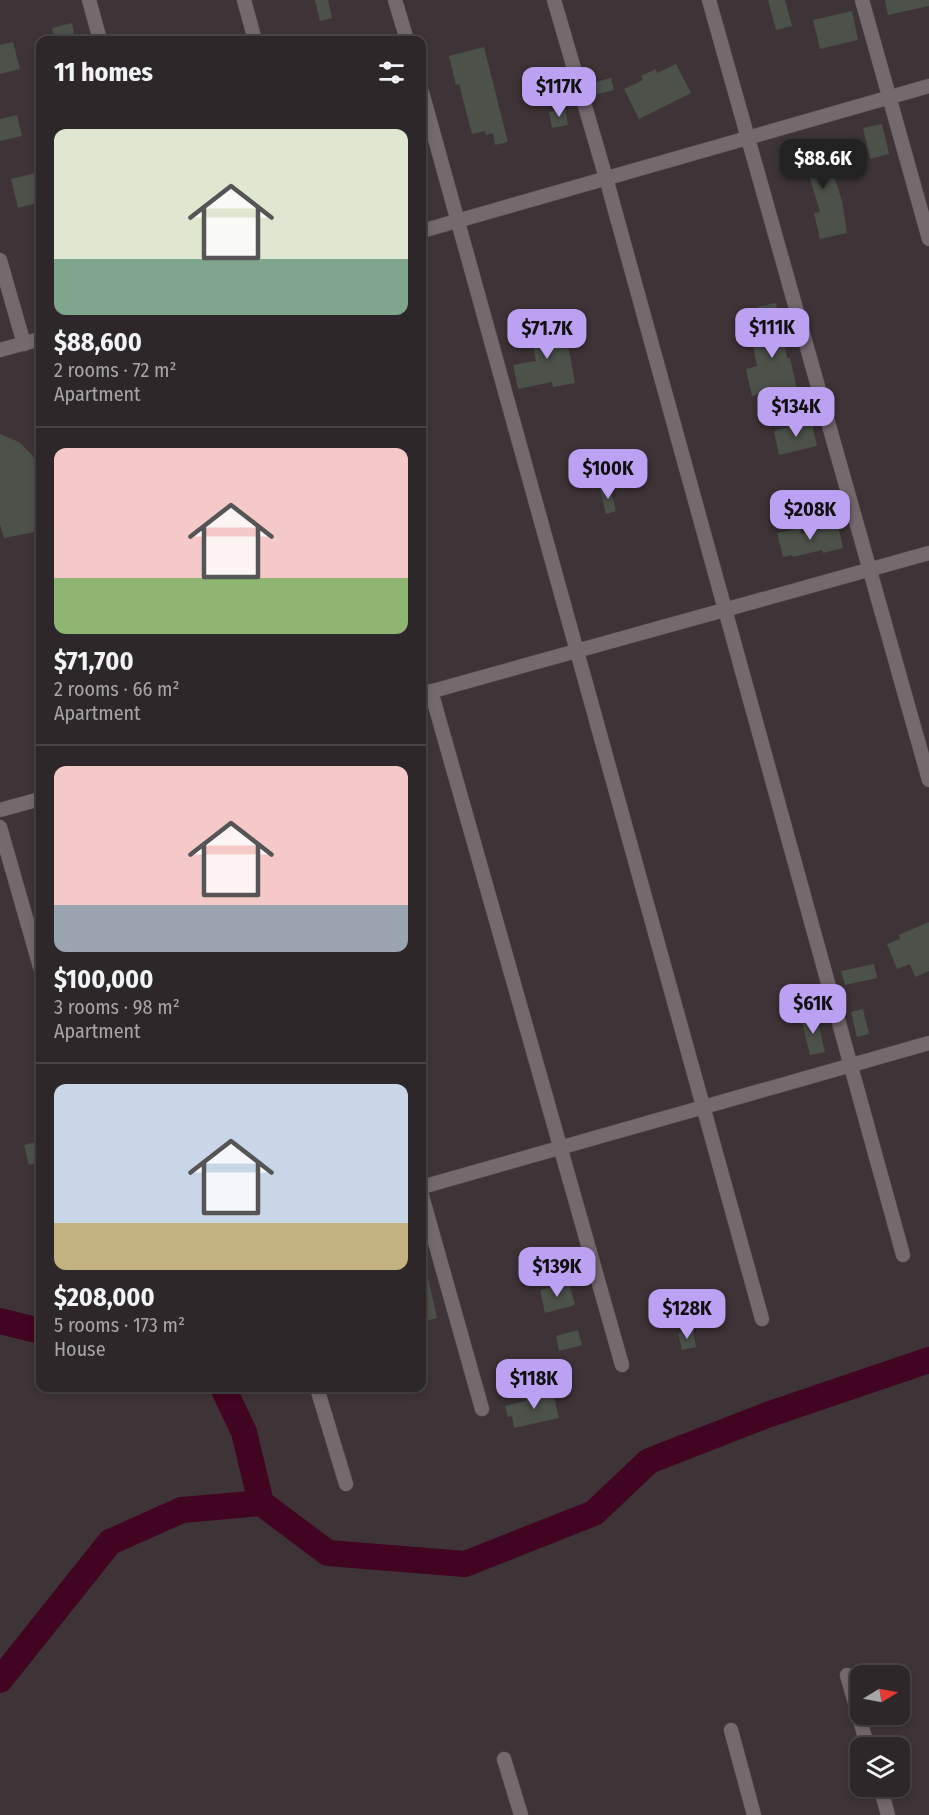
<!DOCTYPE html>
<html lang="en">
<head>
<meta charset="utf-8">
<style>
  :root { --surface:#2e2729; --page:#362f31; --text:#f1f3f6; --muted:#a7a5a8; --line:#494446; --accent:#bca0f2 }
  body { margin:0; font-family:"Fira Sans Condensed",sans-serif; background:var(--page); color:var(--text); height:100vh; display:flex; flex-direction:column; font-size:22px; white-space:nowrap }
  * { box-sizing:border-box; margin:0 }
  p { font-size:20px; color:var(--muted) }
  .icon { flex:none; width:33px; height:33px; fill:none; stroke:currentColor; stroke-width:2; stroke-linecap:round; stroke-linejoin:round }
  .map { position:relative; flex:1; overflow:hidden }
  .details { position:absolute; left:36px; top:36px; width:390px; height:1356px; display:flex; flex-direction:column; background:var(--surface); border-radius:12px; box-shadow:0 3px 9px #0003,0 0 0 2px var(--line) }
  .details>* { flex:none }
  .needle { width:39px; rotate:80deg }
  .buttons { position:absolute; left:850px; top:1665px; display:grid; gap:12px }
  .buttons a { display:grid; place-items:center; width:60px; height:60px; border-radius:12px; background:var(--surface); box-shadow:0 3px 9px #0003,0 0 0 2px var(--line); font-size:30px }
  .price { position:absolute; translate:-50% -51px; padding:0 14px; border-radius:12px; background:var(--accent); color:#111; font-size:20px; line-height:39px; filter:drop-shadow(0 2px 3px #0008) }
  .price::after { content:''; position:absolute; left:50%; top:36px; width:18px; height:14px; margin-left:-9px; background:inherit; clip-path:polygon(0 0,100% 0,50% 100%) }
  .price.current { background:#222; color:#fff }
  ul { padding:0; list-style:none }
  li { display:grid; align-content:center; gap:12px; height:318px; padding:0 18px }
  li+li { border-top:2px solid var(--line) }
  li span { display:grid; place-items:center; height:186px; border-radius:12px; color:#555 }
  li>.icon { margin-inline-start:auto }
  span .icon { width:108px; height:108px; fill:#fffc; stroke-width:1 }
  li b { font-size:26px }
  h2 { display:flex; justify-content:space-between; align-items:center; height:72px; padding:0 18px; font-size:26px }
  .map>svg:first-child { display:block }
  .lines { fill:none; stroke-linecap:round; stroke-linejoin:round }
  .river { stroke:#410421; stroke-width:26 }
  .building { fill:#4c5149 }
  .minor-casing { stroke:#585053; stroke-width:15 }
  .minor { stroke:#74696c; stroke-width:14 }
</style>
</head>
<body>
<div class="map">
<svg width="929" height="1815" viewBox="0 0 929 1815">
  <rect width="100%" height="100%" fill="#3e3437"/>
  <g class="lines">
    <path class="river" d="M0,1321l40,10
      M223,1388l21,44 17,71 67,50 137,11 129,-51 55,-52 118,-46 162,-55
      M0,1680l110,-138 72,-32 79,-7"/>
  </g>
  <path class="building" d="M315,0h13l4,18 -12,3z
    M768,0h17l7,26 -16,4z
    M885,0h44v6l-41,9z
    M852,11l6,29 -38,9 -7,-29z
    M72,23l3,17h-20l-3,-12z
    M13,42l7,27 -20,5v-29z
    M484,47l24,95 -13,3 -2,-12 -7,2 -1,-4 -13,3 -13,-50 -3,1 -7,-29z
    M676,64l15,29 -52,26 -15,-30 19,-9 -2,-4 15,-7 1,4z
    M611,78l3,12 -20,5 -2,-12z
    M565,109l3,16 -16,3 -3,-16z
    M17,115l5,21 -22,5v-22z
    M882,124l7,30 -19,5 -7,-31z
    M824,144l8,32h2l8,25 5,32 -27,6 -6,-26 6,-1 -11,-37 -10,2 -6,-25z
    M40,172v30l-22,6 -7,-29z
    M776,303l11,55h3l9,40 -18,4 -3,-12 -26,6 -6,-27 11,-3 -5,-26 12,-2 -7,-31z
    M564,323l11,60 -22,4 -1,-5 -34,7 -5,-24 23,-4 -4,-21 4,-1 -2,-9z
    M811,420l6,26 -38,9 -5,-24z
    M0,434l19,8 13,13 4,7h4v69l-36,7 -4,-14z
    M610,487l6,24 -10,3 -6,-25z
    M838,525l5,23 -20,5 -1,-3 -29,7 -1,-2 -9,2 -6,-24 23,-5 1,6z
    M929,922v49l-14,6 -5,-13 -13,5 -10,-25 13,-5 -1,-4z
    M874,964l3,14 -32,7 -4,-14z
    M863,1009l6,25 -12,3 -6,-25z
    M816,1014l9,38 -15,3 -9,-37z
    M40,1141v21l-11,3 -5,-20z
    M422,1269h4l11,49 -15,4z
    M569,1283l6,22 -30,8 -5,-23z
    M578,1330l4,15 -23,6 -3,-15z
    M693,1330l3,17 -14,3 -4,-17z
    M552,1390l7,28 -45,10 -2,-12 -4,1 -3,-11 21,-5 -1,-4z"/>
  <g class="lines">
    <defs>
      <path id="minor" d="M89,0l11,40
        M244,0l11,40
        M395,0l12,40
        M554,0l52,178 297,1077
        M709,0l220,780
        M862,0l67,239
        M422,92l340,1227
        M422,231l507,-145
        M0,260l24,84
        M0,350l40,-11
        M431,691l191,674
        M422,694l507,-141
        M0,810l40,-11
        M0,827l40,140
        M422,1187l507,-144
        M422,1196l60,213
        M317,1388l29,96
        M847,1675l21,73
        M731,1730l23,85
        M504,1759l17,56
        M880,1786l8,29"/>
    </defs>
    <use href="#minor" class="minor-casing"/>
    <use href="#minor" class="minor"/>
  </g>
</svg>
<div class="buttons">
<a><svg class="needle" viewBox="-14 -14 28 28"><path d="M0-13l5 13h-10z" fill="#e53935"/><path d="M0 13l5-13h-10z" fill="#a7a5a8"/></svg></a>
<a><svg class="icon" aria-label="layers" viewBox="0 0 24 24"><path d="M12 4l9 5-9 5-9-5zM3 14l9 5 9-5"/></svg></a>
</div>
<b class="price" style="left:559px;top:118px">$117K</b>
<b class="price current" style="left:823px;top:190px">$88.6K</b>
<b class="price" style="left:772px;top:359px">$111K</b>
<b class="price" style="left:547px;top:360px">$71.7K</b>
<b class="price" style="left:796px;top:438px">$134K</b>
<b class="price" style="left:608px;top:500px">$100K</b>
<b class="price" style="left:810px;top:541px">$208K</b>
<b class="price" style="left:813px;top:1035px">$61K</b>
<b class="price" style="left:557px;top:1298px">$139K</b>
<b class="price" style="left:687px;top:1340px">$128K</b>
<b class="price" style="left:534px;top:1410px">$118K</b>
<section class="details">
<h2>11 homes<svg class="icon" aria-label="filters" viewBox="0 0 24 24"><path d="M4 7h16M4 17h16"/><circle cx="9" cy="7" r="2"/><circle cx="15" cy="17" r="2"/></svg></h2>
<ul>
<li><span style="background:linear-gradient(#dfe7d0 70%,#7fa58c 0)"><svg class="icon" aria-label="home" viewBox="0 0 24 24"><path d="M3 11l9-7 9 7M6 9v11h12V9"/></svg></span><div><b>$88,600</b><p>2 rooms · 72 m²</p><p>Apartment</p></div></li>
<li><span style="background:linear-gradient(#f6c9c9 70%,#8fb573 0)"><svg class="icon" aria-label="home" viewBox="0 0 24 24"><path d="M3 11l9-7 9 7M6 9v11h12V9"/></svg></span><div><b>$71,700</b><p>2 rooms · 66 m²</p><p>Apartment</p></div></li>
<li><span style="background:linear-gradient(#f6c9c9 75%,#9aa5b1 0)"><svg class="icon" aria-label="home" viewBox="0 0 24 24"><path d="M3 11l9-7 9 7M6 9v11h12V9"/></svg></span><div><b>$100,000</b><p>3 rooms · 98 m²</p><p>Apartment</p></div></li>
<li><span style="background:linear-gradient(#c9d6e8 75%,#c2b280 0)"><svg class="icon" aria-label="home" viewBox="0 0 24 24"><path d="M3 11l9-7 9 7M6 9v11h12V9"/></svg></span><div><b>$208,000</b><p>5 rooms · 173 m²</p><p>House</p></div></li>
</ul>
</section>
</div>
</body>
</html>
